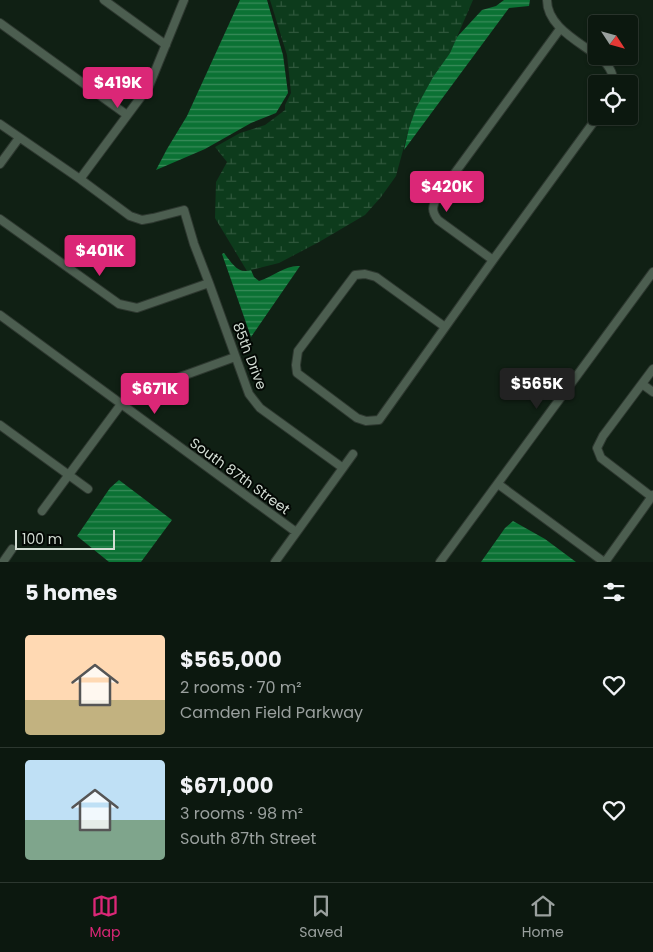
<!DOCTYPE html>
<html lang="en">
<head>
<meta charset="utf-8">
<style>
  :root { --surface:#0c180f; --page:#152118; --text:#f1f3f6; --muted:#9aa09e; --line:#2c372f; --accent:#db2777 }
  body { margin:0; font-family:Poppins,sans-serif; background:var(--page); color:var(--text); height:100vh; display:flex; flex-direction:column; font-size:19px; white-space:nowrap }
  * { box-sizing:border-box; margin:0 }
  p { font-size:16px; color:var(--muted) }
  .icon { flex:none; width:28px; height:28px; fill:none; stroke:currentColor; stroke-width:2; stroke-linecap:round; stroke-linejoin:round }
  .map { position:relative; height:562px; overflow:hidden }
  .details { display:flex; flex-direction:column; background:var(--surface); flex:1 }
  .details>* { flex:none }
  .needle { width:32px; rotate:126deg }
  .buttons { position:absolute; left:588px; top:15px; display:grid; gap:10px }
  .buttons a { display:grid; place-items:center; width:50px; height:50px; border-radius:5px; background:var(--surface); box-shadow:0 1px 4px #0004,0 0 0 1px var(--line); font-size:25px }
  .scale { position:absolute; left:15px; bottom:12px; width:100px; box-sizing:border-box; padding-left:5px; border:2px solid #d3ddd4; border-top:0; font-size:14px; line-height:18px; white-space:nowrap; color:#d3ddd4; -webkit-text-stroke:4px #030804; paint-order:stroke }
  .price { position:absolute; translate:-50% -42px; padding:0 11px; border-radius:5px; background:var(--accent); color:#fff; font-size:16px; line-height:32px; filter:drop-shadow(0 1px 2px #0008) }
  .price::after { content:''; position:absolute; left:50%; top:30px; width:15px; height:11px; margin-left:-8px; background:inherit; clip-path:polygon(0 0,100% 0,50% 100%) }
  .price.current { background:#222; color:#fff }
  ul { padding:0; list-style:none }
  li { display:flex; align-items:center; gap:15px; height:125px; padding:0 25px }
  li+li { border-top:1px solid var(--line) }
  li span { display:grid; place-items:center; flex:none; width:140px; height:100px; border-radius:5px; color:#555 }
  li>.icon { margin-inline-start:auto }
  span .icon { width:60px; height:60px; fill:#fffc; stroke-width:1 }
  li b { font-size:21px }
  h2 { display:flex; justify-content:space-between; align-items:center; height:60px; padding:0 25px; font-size:21px }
  .tab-bar { display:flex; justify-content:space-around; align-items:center; height:70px; border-top:1px solid var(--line); background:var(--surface); font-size:14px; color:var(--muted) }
  .tab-bar a { display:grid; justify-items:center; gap:2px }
  .tab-bar .current { color:var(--accent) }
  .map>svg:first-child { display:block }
  .wetland { fill:url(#wetland-marsh) }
  .water { fill:url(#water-rules) }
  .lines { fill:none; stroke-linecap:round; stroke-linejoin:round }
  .minor-casing { stroke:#2e3830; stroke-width:10 }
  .minor { stroke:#4c5e50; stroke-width:8 }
  .labels { text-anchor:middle; stroke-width:4; stroke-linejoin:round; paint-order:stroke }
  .street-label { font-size:14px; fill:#d3ddd4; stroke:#030804 }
</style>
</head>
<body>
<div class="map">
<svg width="653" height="562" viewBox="0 0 653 562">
  <defs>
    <pattern id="wetland-marsh" width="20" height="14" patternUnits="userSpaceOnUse" patternTransform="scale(1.25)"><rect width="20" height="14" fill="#0d3b1c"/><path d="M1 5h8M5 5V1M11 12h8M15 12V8" fill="none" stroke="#2f573c"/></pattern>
    <pattern id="water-rules" width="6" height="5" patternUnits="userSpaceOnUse" patternTransform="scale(1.25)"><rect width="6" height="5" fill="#0b7234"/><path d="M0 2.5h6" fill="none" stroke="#398c5a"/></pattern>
  </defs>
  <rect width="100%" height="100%" fill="#102014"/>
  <path class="wetland" d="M270,0h203l-23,53 -17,24 -17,31 -7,20 -13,48 -15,21 -16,18 -46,27 -40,21 -32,8 -32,-53 1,-36 11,-20 -12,-15 25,-14 25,-8 20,-15v-5l6,-12 -4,-38z"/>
  <path class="water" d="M240,0h27l16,55 5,38 -12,20 -25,10 -46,26 -49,21 11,-21 20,-33z
    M504,0h26l-1,6 -20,2 -105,142 5,-22 7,-20 17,-31 17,-24 7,-16 25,-27 14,-4z
    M224,253c7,9 14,22 27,17l3,7 5,4c14,-4 26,-16 41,-15l-49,71 -29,-83z
    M119,480l53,40 -31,42h-32l-32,-26 33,-48z
    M513,521l32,18 31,23h-95l24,-34z"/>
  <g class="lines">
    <defs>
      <path id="minor" d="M104,0l62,45
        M547,0c0,26 31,41 49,55
        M0,23l127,92
        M560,29l-122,167c-6,10 -7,15 0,24l55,40 105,-144
        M598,56c10,8 15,15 16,28
        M0,124l80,55 50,37 12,4 11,-2 31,-8 10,34 15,39 40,111 11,14 83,60
        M0,164l19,-26
        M80,179l69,-93 35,-86
        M0,219l119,85 18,4 72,-25
        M0,315l296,217
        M445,327l-69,-50 -11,-3 -10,1 -57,76 -2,14 1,8 60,45 9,3 13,-1 114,-160
        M642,384l11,8
        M0,425l88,64
        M498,484l106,78
        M652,497l-51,-39 -4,-10 6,-12 50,-67
        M42,511l80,-108 11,-9 102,-37
        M3,562l9,-13
        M275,562l78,-108
        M440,562l213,-290
        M605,562l48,-67"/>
    </defs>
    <use href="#minor" class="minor-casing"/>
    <use href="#minor" class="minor"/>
  </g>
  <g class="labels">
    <g class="street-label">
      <text transform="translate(250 356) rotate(69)" y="5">85th Drive</text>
      <text transform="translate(240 476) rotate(36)" y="5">South 87th Street</text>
    </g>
  </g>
</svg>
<div class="buttons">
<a><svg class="needle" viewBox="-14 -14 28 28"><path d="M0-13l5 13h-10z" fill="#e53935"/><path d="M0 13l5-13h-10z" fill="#9aa09e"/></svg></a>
<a><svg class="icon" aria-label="locate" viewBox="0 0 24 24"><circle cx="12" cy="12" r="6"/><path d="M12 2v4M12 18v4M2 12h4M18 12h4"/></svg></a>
</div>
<div class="scale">100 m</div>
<b class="price" style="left:118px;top:109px">$419K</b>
<b class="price" style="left:447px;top:213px">$420K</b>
<b class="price" style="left:100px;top:277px">$401K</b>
<b class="price current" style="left:537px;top:410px">$565K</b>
<b class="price" style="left:155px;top:415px">$671K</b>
</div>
<section class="details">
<h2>5 homes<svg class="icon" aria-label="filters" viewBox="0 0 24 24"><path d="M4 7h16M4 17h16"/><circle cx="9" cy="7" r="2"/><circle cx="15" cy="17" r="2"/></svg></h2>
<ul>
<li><span style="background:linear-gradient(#ffd9b3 65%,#c2b280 0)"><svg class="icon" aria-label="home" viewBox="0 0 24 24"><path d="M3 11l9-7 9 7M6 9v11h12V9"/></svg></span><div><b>$565,000</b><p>2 rooms · 70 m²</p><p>Camden Field Parkway</p></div><svg class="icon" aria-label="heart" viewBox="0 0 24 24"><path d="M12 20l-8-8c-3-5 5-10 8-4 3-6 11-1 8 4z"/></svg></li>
<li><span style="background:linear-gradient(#bfe0f5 60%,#7fa58c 0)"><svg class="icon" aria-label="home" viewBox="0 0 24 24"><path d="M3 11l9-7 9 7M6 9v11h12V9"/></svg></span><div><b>$671,000</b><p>3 rooms · 98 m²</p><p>South 87th Street</p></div><svg class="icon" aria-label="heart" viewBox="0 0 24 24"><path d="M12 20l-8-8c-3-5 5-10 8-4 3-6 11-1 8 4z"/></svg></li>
</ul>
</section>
<nav class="tab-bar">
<a class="current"><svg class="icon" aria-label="map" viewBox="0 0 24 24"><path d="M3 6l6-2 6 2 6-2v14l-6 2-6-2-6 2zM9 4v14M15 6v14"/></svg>Map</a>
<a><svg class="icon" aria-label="saved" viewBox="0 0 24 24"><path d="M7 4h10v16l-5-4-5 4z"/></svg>Saved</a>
<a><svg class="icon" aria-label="home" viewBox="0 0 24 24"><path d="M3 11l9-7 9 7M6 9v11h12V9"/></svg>Home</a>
</nav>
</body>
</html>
